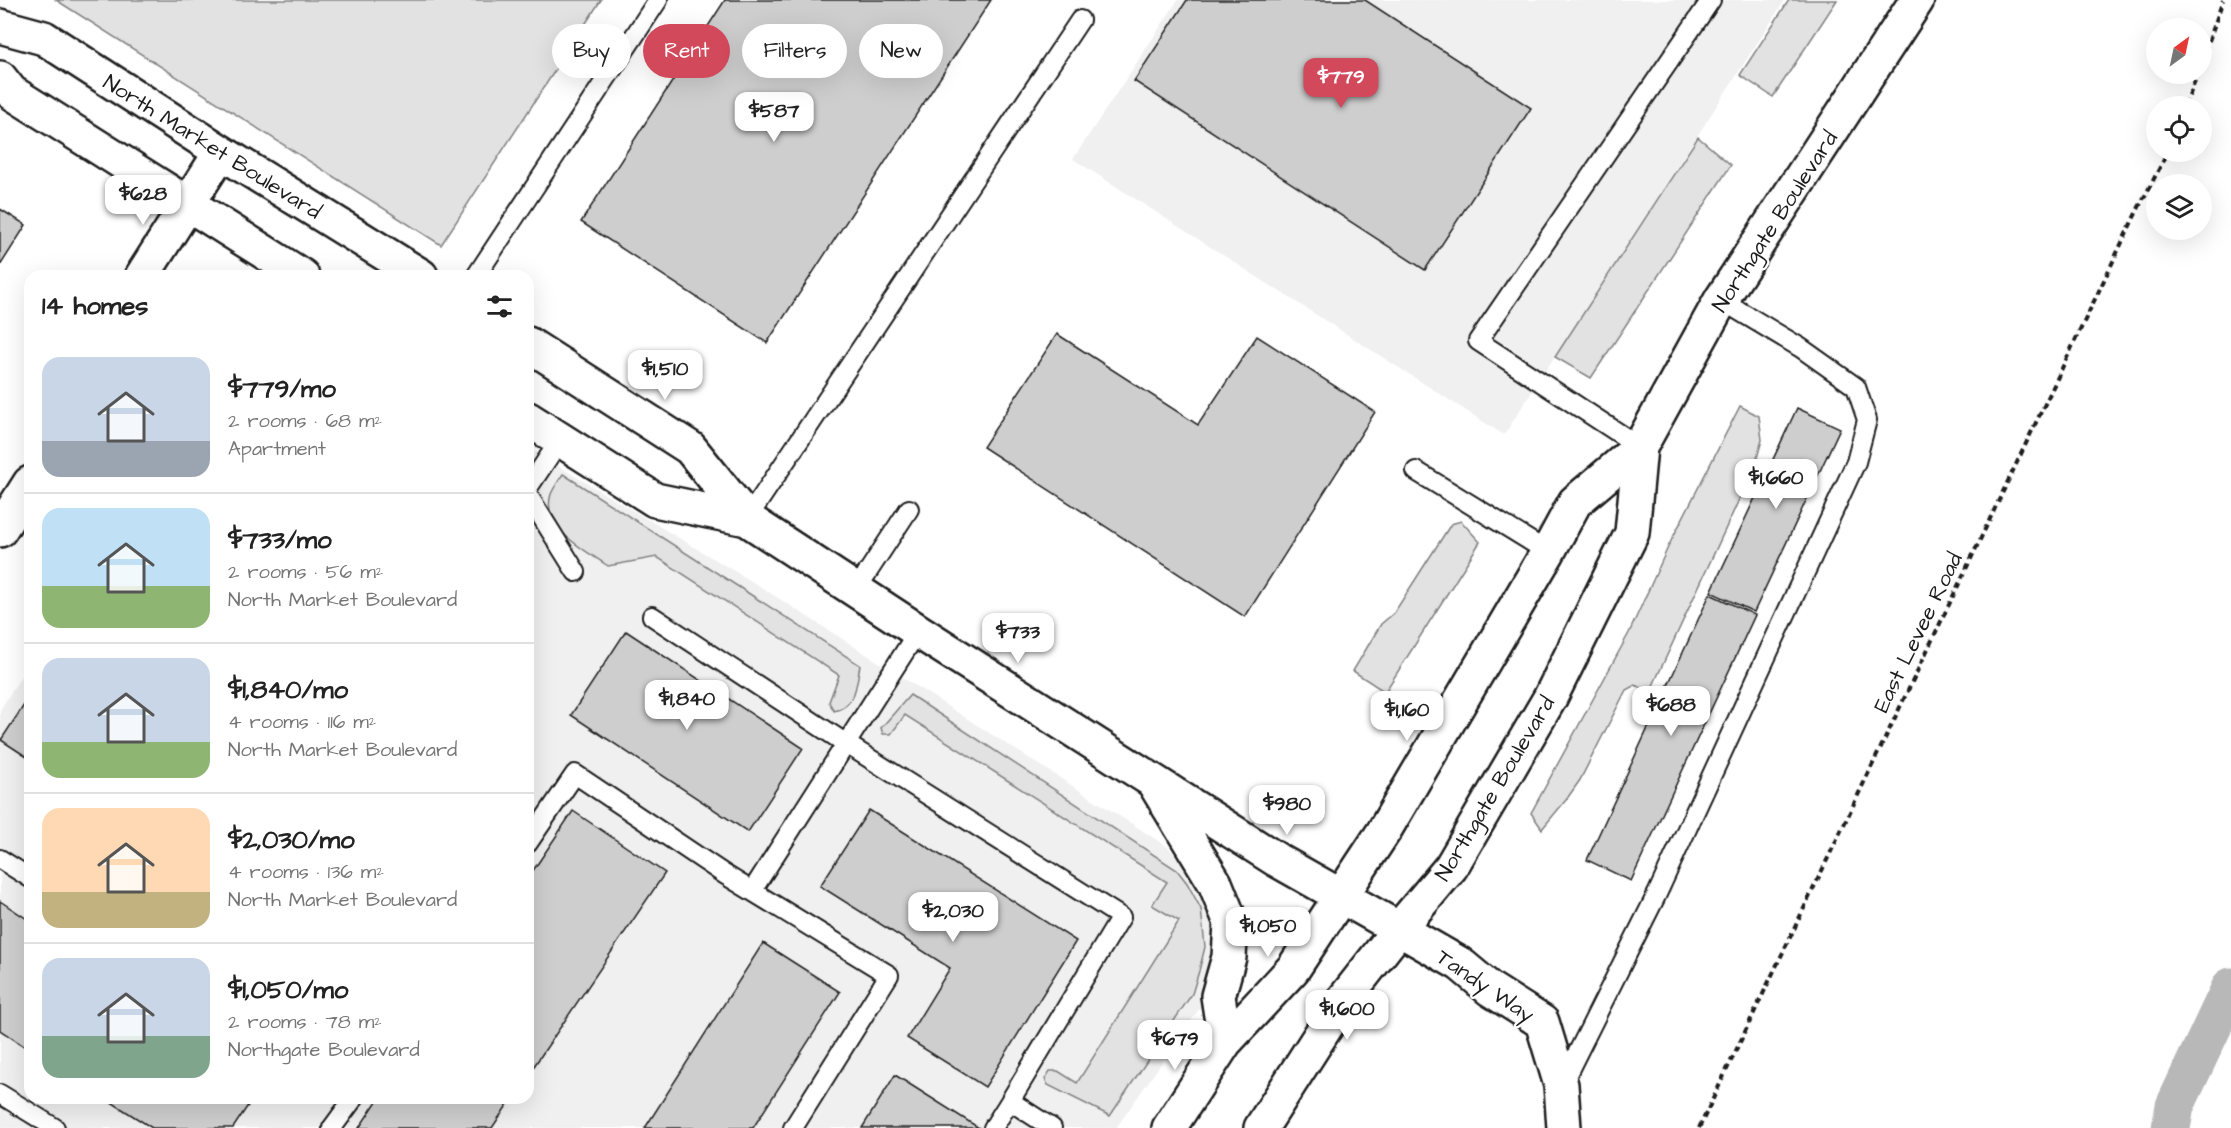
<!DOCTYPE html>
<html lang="en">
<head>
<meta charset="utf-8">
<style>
  :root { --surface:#fff; --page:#f6f6f6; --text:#222; --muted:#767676; --line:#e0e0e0; --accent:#d1495b }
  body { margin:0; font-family:"Architects Daughter",sans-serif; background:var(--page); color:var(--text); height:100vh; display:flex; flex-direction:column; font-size:22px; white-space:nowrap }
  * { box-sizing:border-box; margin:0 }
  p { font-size:20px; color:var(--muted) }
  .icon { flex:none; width:33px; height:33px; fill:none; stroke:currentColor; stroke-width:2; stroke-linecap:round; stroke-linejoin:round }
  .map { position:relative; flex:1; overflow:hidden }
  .details { position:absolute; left:24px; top:270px; width:510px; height:834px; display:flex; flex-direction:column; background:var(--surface); border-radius:18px; box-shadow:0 6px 24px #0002 }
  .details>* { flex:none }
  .top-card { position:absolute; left:552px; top:24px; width:570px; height:54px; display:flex; gap:12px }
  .needle { width:39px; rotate:33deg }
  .buttons { position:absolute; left:2146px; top:18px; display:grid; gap:12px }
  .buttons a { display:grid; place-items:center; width:66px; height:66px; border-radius:50%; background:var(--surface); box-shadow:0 6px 24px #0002; font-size:30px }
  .price { position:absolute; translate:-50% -51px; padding:0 14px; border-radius:12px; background:#fff; color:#222; font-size:20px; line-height:39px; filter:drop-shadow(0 2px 3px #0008) }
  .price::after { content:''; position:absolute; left:50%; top:36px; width:18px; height:14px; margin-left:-9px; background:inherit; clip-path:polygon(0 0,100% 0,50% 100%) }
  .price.on { background:var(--accent); color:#fff }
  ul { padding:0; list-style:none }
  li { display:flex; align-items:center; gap:18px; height:150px; padding:0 18px }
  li+li { border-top:2px solid var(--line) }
  li span { display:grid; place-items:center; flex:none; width:168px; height:120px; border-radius:18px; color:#555 }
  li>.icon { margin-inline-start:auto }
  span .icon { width:72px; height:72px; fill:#fffc; stroke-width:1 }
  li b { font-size:26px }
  h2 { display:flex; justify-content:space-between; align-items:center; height:72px; padding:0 18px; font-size:26px }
  .tag { padding:0 21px; border-radius:27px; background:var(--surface); box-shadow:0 6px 24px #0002; font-size:21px; line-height:54px }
  .tag.on { background:var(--accent); color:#fff }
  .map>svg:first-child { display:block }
  .built { fill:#f0f0f0 }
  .grass { fill:#e2e2e2; stroke:#7f7f7f; stroke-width:1.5 }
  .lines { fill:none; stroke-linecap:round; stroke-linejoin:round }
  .canal { stroke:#b8b8b8; stroke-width:39 }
  .building { fill:#cecece; stroke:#1c1c1c; stroke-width:1.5 }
  .lane-casing { stroke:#1c1c1c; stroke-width:22 }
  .street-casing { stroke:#1c1c1c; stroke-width:38 }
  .secondary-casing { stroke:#1c1c1c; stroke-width:38 }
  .path { stroke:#1c1c1c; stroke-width:4; stroke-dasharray:6 4.5; stroke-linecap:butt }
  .lane { stroke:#fff; stroke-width:18 }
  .street { stroke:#fff; stroke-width:33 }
  .secondary { stroke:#fff; stroke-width:33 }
  .labels { text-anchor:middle; stroke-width:4.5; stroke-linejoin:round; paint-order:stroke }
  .street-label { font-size:22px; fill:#1c1c1c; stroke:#fff }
</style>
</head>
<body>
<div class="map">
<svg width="2231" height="1128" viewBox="0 0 2231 1128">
  <rect width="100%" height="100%" fill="#fff"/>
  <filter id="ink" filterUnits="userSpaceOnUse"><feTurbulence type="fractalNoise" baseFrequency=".0167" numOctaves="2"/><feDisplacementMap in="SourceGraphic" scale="12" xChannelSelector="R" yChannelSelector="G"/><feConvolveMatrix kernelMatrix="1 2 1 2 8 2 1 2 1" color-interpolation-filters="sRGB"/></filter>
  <g filter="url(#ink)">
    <path class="built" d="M1178,0h607l-281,435 -431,-276z
      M528,448l233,139 407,260 27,30 13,22 7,33 -8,66 -91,130h-1116v-418l30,-48v436h498z"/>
    <path class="grass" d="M56,0h545l-160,245z
      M1789,0h48l-64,97 -33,-22z
      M1698,137l33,28 -140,213 -36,-21z
      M1740,406l19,10 3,24 -7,25 -105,227 -15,-7 -9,5 -46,90 -14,20 -24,29 -11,-16 98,-180 40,-88z
      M563,474l297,191c-4,20 -3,40 -26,46l-5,-9 10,-27 -182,-118 -49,9c-22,-16 -68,-37 -57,-72 3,-7 8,-14 12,-20z
      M1461,521l19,21 -95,150 -32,-21 28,-47 13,-11 57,-89z
      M910,695l267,175 10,13 14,26 4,38 -6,24 -7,23 -82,122 -62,-31 -3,-6 5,-8h8l19,12 102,-162 -27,-16 15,-23 -262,-167 -14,19h-8l-2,-6z"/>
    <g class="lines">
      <path class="canal" d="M2171,1128l4,-22 56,-119"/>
    </g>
    <path class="building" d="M725,0h266l-224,343 -186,-121z
      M1187,0h178l166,108 -106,162 -291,-189z
      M0,209l26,16 -26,41z
      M1057,334l141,91 59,-89 118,76 -130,205 -262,-170z
      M1797,408l43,20 -86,184 -43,-20z
      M1710,594l45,21 -124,266 -44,-21z
      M626,631l177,117 -55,84 -177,-117z
      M30,696v63l-29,-19z
      M869,810l207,131 -91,146 -78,-49 43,-70 -130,-82z
      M573,811l92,62 -137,202v-197z
      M0,901l30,20v129l-30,-20z
      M763,943l77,49 -87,136h-108z
      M895,1075l84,53h-117z
      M105,1098h148l-20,30h-81z
      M379,1098h133l-20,30h-133z"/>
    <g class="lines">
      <defs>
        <path id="lane" d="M476,276l182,-276
          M1640,447l-162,-106 233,-341
          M1416,471l132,81
          M528,488l32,-48
          M528,495l48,77
          M747,519l333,-499
          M856,590l53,-81
          M652,616l193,127 276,174 -111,184 42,27
          M528,843l47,-69 149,100 165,101 -96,153
          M0,859l30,19
          M752,891l166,-260
          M1562,1084l95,-190 199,-432 11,-42 -11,-33 -55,-39 -80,-48
          M0,1094l55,34
          M332,1128l22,-30
          M993,1128l17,-27"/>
        <path id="street" d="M1399,929l61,35 30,25 52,33 19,63 3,43"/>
        <path id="secondary" d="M0,26l44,12 177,114 200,124
          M0,78l11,14 291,184
          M142,276l79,-124
          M528,344l162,104 57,71 171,112 359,229 122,69
          M528,419l127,81 92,19
          M0,530l30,-47
          M1156,786l59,97 16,40 -2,34 -11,39 7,46
          M1169,1128l56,-86 68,-73 91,-138 164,-279 27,-50 65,-55 81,-147 196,-300
          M1261,1128l80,-125 58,-74 52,-62 99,-169 82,-165 8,-86"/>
      </defs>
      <use href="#lane" class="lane-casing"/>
      <use href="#street" class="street-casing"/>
      <use href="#secondary" class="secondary-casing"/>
      <path class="path" d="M2202,61l21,-61
        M2185,106l13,-32
        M1699,1128l439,-919 30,-57"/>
      <use href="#lane" class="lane"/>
      <use href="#street" class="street"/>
      <use href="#secondary" class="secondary"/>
    </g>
  </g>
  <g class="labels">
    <g class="street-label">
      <text transform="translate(213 146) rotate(32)" y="8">North Market Boulevard</text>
      <text transform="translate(1774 221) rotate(-57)" y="8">Northgate Boulevard</text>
      <text transform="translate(1917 632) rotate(-64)" y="8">East Levee Road</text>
      <text transform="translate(1494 788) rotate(-59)" y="8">Northgate Boulevard</text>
      <text transform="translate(1486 985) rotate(34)" y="8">Tandy Way</text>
    </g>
  </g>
</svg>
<div class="buttons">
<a><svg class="needle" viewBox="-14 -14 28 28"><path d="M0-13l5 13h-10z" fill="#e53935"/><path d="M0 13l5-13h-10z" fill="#767676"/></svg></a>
<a><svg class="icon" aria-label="locate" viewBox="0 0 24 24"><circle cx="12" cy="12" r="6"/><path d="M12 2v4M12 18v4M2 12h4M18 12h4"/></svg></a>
<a><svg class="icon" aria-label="layers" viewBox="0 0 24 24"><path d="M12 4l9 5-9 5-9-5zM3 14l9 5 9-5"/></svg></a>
</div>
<b class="price on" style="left:1341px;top:109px">$779</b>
<b class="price" style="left:774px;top:143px">$587</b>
<b class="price" style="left:143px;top:226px">$628</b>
<b class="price" style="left:665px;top:401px">$1,510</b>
<b class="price" style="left:1776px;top:510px">$1,660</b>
<b class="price" style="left:1018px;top:664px">$733</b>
<b class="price" style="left:687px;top:731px">$1,840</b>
<b class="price" style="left:1671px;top:737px">$688</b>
<b class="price" style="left:1407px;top:742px">$1,160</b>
<b class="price" style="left:1287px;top:836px">$980</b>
<b class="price" style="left:953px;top:943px">$2,030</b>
<b class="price" style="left:1268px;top:958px">$1,050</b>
<b class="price" style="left:1347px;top:1041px">$1,600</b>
<b class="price" style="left:1175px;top:1071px">$679</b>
<div class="top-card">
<a class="tag">Buy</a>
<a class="tag on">Rent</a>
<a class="tag">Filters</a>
<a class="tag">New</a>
</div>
<section class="details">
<h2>14 homes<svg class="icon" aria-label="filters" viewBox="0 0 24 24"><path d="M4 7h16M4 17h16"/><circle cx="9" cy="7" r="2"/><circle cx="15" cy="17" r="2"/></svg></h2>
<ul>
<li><span style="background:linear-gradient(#c9d6e8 70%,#9aa5b1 0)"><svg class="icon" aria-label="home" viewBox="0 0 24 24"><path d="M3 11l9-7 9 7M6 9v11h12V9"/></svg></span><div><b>$779/mo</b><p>2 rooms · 68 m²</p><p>Apartment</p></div></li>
<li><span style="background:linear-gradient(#bfe0f5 65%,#8fb573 0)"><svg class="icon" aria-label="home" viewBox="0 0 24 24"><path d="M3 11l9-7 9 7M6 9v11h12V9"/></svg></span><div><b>$733/mo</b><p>2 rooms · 56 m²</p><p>North Market Boulevard</p></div></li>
<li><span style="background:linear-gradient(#c9d6e8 70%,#8fb573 0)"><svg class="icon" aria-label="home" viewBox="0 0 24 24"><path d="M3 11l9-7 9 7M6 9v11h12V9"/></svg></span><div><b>$1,840/mo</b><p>4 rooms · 116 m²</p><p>North Market Boulevard</p></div></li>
<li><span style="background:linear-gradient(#ffd9b3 70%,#c2b280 0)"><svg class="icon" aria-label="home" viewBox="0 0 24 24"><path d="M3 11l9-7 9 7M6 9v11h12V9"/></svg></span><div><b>$2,030/mo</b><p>4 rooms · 136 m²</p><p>North Market Boulevard</p></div></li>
<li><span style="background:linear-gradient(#c9d6e8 65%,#7fa58c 0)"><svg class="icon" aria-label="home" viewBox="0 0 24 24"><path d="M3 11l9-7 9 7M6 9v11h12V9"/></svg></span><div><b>$1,050/mo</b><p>2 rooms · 78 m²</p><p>Northgate Boulevard</p></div></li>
</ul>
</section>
</div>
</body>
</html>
